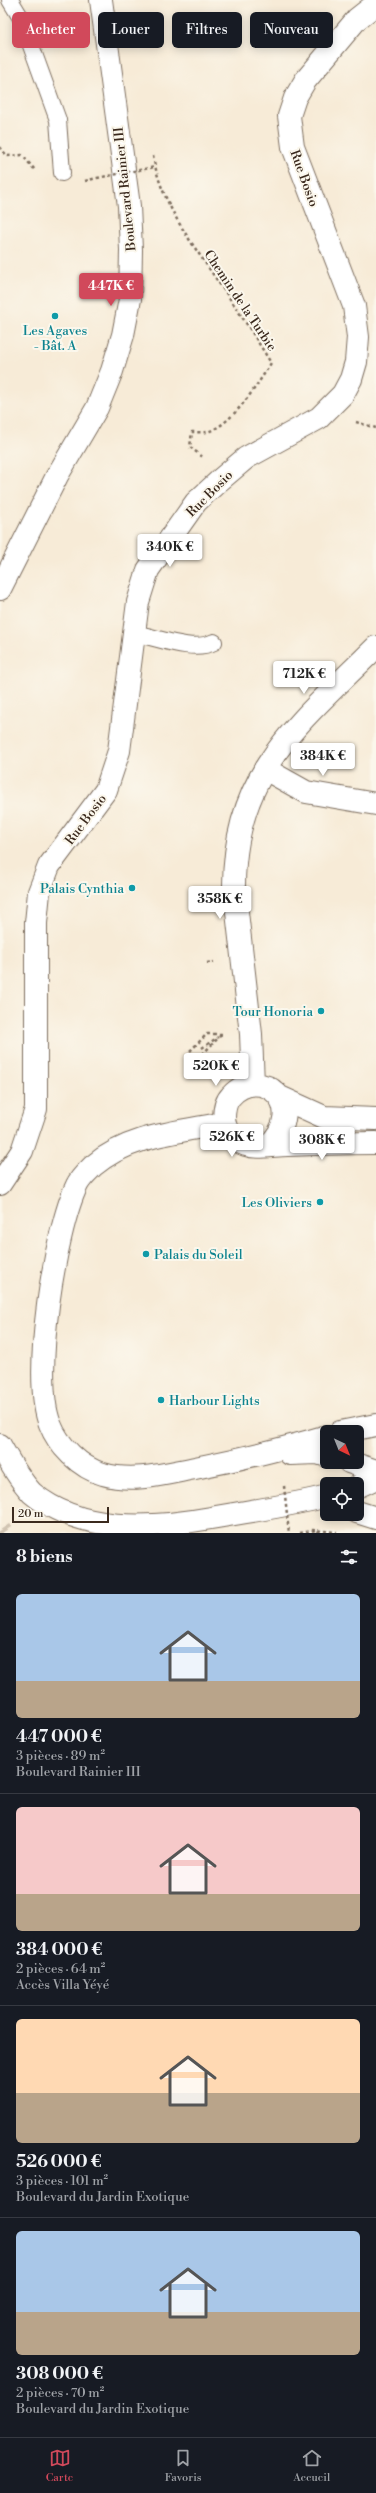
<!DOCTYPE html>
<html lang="fr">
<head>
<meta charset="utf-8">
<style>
  :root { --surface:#171b24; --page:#242831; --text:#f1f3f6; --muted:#9ea1a6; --line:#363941; --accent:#d1495b }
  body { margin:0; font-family:"Libre Bodoni",serif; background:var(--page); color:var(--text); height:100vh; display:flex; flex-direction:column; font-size:15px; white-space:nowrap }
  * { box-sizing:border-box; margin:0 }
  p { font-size:13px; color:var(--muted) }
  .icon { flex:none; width:22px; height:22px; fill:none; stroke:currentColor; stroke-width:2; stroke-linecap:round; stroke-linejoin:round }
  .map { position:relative; height:1533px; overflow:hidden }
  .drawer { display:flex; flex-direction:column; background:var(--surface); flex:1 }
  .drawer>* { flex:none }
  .hud { position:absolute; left:12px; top:12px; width:352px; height:36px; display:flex; gap:8px }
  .needle { width:26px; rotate:137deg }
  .fabs { position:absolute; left:320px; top:1425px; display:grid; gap:8px }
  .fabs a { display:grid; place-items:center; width:44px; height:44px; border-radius:6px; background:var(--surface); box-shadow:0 2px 10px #0003; font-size:20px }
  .scale { position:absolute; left:12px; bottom:10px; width:97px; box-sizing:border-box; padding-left:4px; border:2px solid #3b2a1e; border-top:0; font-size:11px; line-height:14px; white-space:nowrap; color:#3b2a1e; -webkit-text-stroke:3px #fbf7ec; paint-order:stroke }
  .price { position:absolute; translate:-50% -34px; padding:0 9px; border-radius:4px; background:#fff; color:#222; font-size:13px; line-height:26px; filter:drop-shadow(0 1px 2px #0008) }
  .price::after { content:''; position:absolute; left:50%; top:24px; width:12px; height:9px; margin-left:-6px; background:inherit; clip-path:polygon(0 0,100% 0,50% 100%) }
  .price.selected { background:var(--accent); color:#fff }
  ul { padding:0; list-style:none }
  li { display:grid; align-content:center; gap:8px; height:212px; padding:0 16px }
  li+li { border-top:1px solid var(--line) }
  li span { display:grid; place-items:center; height:124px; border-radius:6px; color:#555 }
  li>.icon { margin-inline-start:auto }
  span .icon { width:72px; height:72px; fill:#fffc; stroke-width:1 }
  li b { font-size:17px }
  h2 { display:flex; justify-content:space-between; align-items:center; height:48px; padding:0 16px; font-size:17px }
  .chip { padding:0 14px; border-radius:6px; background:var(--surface); box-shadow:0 2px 10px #0003; font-size:14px; line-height:36px }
  .chip.selected { background:var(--accent); color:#fff }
  .dock { display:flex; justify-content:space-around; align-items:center; height:56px; border-top:1px solid var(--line); background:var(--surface); font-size:11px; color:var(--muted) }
  .dock a { display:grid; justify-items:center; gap:2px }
  .dock .selected { color:var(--accent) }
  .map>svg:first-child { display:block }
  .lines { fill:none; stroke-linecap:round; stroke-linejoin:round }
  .street-tunnel { stroke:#d1c4b2; stroke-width:22; stroke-dasharray:22 11; stroke-linecap:butt }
  .lane-casing { stroke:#7d6e5f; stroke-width:18 }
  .street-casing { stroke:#7d6e5f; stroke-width:24 }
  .secondary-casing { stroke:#7d6e5f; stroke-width:24 }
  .path { stroke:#7d6e5f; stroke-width:2.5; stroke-dasharray:3 3; stroke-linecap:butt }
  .lane { stroke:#fff; stroke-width:16 }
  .street { stroke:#fff; stroke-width:22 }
  .secondary { stroke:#fff; stroke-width:22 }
  .path-bridge { stroke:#7d6e5f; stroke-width:2.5; stroke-dasharray:3 3; stroke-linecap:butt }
  .culture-dot { fill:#0f9aa8; stroke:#fbf7ec; stroke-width:1.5 }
  .labels { text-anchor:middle; stroke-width:4; stroke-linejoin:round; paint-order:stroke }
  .street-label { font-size:13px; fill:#3b2a1e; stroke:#fbf7ec }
  .culture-label { font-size:13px; fill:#0d838f; stroke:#fbf7ec; text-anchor:end }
</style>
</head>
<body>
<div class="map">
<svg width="376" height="1533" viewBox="0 0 376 1533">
  <rect width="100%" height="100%" fill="#fbf7ec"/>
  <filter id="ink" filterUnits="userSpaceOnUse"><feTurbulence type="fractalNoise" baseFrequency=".025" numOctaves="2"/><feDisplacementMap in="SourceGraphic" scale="8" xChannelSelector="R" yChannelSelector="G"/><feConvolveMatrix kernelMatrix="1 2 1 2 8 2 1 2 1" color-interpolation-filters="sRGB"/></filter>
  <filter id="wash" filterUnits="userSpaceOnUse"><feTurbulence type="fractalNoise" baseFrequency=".012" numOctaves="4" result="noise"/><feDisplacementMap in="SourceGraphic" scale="16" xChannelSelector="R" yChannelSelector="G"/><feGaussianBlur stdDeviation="0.9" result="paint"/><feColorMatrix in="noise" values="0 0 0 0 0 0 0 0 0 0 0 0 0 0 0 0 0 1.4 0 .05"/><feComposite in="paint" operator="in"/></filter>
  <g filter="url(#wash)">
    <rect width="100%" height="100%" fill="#f7ebd7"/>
  </g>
  <g filter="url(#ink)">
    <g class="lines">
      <path class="street-tunnel" d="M0,1530l2,3"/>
      <defs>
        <path id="lane" d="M10,0l11,18 37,102 4,53
          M133,633c24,4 59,20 81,9"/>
        <path id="street" d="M265,769l41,23 70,12
          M0,1184l22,-33 14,-42v-186l3,-31 10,-26 57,-76 13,-39 19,-149 10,-32 48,-68 24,-22 26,-22 73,-40 24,-24 8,-15 5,-17 2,-25 -4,-31 -61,-159 -4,-31 6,-18 10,-17 52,-62 19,-15"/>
        <path id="secondary" d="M0,589l57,-113 40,-68 15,-37 11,-36 7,-36 1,-49 -2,-44 -28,-206
          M253,1084l-2,-50 -17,-148c0,-116 67,-164 142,-239
          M280,1097l44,20 52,2
          M224,1123c-45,9 -95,12 -131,43 -5,5 -13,12 -16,19 -22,45 -46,193 -27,239 8,21 30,44 53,50 30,9 61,0 92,-6 45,-9 88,-19 132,-32
          M268,1146c43,-41 -8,-82 -37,-50 -6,6 -7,15 -7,23 1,12 10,22 22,26 11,4 29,0 42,0 29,-1 59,-2 88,-2
          M340,1432l36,-7
          M0,1445c9,16 19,34 32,48 48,40 118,36 179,25 39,-7 78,-12 116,-22
          M290,1454l27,-1 10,3
          M349,1462l27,9
          M357,1487l19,-9
          M357,1512l19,6"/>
      </defs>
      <use href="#lane" class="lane-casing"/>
      <use href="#street" class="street-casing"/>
      <use href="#secondary" class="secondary-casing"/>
      <path class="path" d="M0,147l7,9 15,-1 13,15
        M153,156c9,51 40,88 68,130 18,25 34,51 50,77 -13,21 -37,59 -61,68 -5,2 -13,1 -18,1l-2,15 14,11
        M85,181l12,-3
        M356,422l20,6
        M207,963l7,-1
        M202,1048l16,-11
        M190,1051l17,-17h17
        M194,1063l28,-29
        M312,1530l25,2"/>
      <use href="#lane" class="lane"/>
      <use href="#street" class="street"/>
      <use href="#secondary" class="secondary"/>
      <path class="path-bridge" d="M97,178l58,-11
        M284,1486l5,47
        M300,1533l17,-3 3,3"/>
    </g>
  </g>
  <g class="culture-dot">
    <circle cx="55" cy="316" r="4"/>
    <circle cx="132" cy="888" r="4"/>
    <circle cx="321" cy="1011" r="4"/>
    <circle cx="320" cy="1202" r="4"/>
    <circle cx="146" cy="1254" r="4"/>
    <circle cx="161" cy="1400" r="4"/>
  </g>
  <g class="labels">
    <g class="street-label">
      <text transform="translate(305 178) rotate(70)" y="5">Rue Bosio</text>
      <text transform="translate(124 189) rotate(-96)" y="5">Boulevard Rainier III</text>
      <text transform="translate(241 300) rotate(56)" y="5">Chemin de la Turbie</text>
      <text transform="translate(209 493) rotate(-45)" y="5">Rue Bosio</text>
      <text transform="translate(85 819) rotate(-53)" y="5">Rue Bosio</text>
    </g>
    <g class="culture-label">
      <text x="55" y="335" text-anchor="middle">Les Agaves<tspan x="55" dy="15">- Bât. A</tspan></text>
      <text x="124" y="893">Palais Cynthia</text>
      <text x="313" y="1016">Tour Honoria</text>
      <text x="312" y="1207">Les Oliviers</text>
      <text x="154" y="1259" text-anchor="start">Palais du Soleil</text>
      <text x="169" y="1405" text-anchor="start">Harbour Lights</text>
    </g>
  </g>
</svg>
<div class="fabs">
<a><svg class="needle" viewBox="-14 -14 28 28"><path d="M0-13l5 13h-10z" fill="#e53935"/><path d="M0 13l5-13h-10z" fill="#9ea1a6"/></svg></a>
<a><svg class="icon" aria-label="locate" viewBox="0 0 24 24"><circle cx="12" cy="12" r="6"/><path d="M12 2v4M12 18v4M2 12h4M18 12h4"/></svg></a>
</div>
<div class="scale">20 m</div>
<b class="price selected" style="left:111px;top:307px">447K €</b>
<b class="price" style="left:170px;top:568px">340K €</b>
<b class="price" style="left:304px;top:695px">712K €</b>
<b class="price" style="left:323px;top:777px">384K €</b>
<b class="price" style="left:220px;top:920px">358K €</b>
<b class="price" style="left:216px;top:1087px">520K €</b>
<b class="price" style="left:232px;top:1158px">526K €</b>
<b class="price" style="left:322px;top:1161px">308K €</b>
<div class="hud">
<a class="chip selected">Acheter</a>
<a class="chip">Louer</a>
<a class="chip">Filtres</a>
<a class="chip">Nouveau</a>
</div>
</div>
<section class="drawer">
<h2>8 biens<svg class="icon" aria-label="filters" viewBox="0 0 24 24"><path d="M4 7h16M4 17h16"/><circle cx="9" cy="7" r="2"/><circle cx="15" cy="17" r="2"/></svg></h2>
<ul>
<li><span style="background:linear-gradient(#a9c7e8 70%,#b9a48a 0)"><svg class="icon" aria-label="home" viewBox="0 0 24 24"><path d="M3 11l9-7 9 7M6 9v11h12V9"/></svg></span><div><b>447 000 €</b><p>3 pièces · 89 m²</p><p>Boulevard Rainier III</p></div></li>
<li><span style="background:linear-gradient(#f6c9c9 70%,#b9a48a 0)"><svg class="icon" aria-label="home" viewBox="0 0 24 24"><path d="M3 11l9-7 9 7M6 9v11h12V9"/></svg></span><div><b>384 000 €</b><p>2 pièces · 64 m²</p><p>Accès Villa Yéyé</p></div></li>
<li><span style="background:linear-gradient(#ffd9b3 60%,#b9a48a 0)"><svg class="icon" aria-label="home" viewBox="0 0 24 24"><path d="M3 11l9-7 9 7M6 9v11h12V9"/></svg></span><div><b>526 000 €</b><p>3 pièces · 101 m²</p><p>Boulevard du Jardin Exotique</p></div></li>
<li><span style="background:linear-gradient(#a9c7e8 65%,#b9a48a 0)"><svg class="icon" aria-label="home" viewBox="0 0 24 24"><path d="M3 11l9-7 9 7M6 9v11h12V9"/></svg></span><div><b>308 000 €</b><p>2 pièces · 70 m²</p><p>Boulevard du Jardin Exotique</p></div></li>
</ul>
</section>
<nav class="dock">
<a class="selected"><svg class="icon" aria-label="map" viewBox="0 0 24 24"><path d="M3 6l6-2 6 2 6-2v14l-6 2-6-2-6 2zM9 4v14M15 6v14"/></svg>Carte</a>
<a><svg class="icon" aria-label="saved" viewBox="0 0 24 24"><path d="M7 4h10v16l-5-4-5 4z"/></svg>Favoris</a>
<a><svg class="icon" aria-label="home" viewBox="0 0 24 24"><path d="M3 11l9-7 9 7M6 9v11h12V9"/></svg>Accueil</a>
</nav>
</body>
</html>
